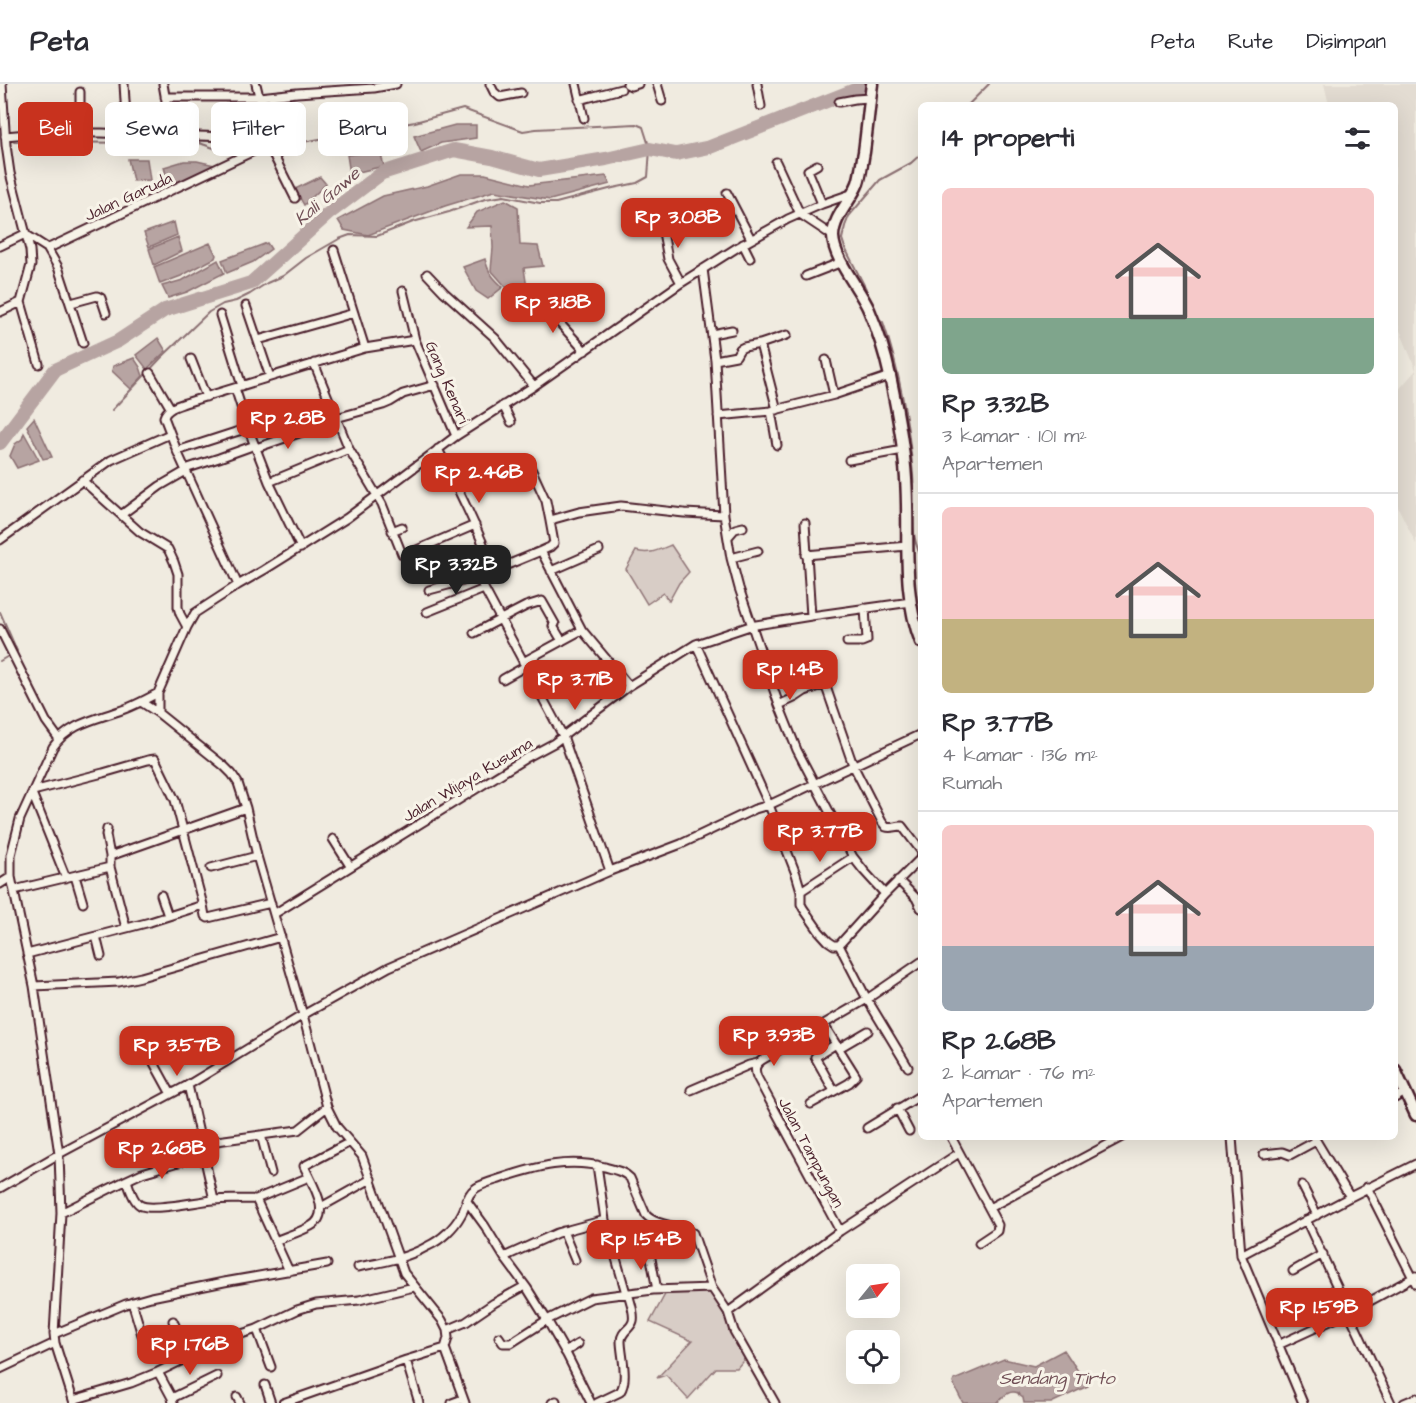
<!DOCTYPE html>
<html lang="id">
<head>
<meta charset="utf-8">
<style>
  :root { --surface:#fff; --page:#f7f7f7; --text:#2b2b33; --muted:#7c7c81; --line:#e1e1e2; --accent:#c8321e }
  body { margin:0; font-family:"Architects Daughter",sans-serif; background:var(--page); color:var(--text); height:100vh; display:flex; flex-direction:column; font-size:22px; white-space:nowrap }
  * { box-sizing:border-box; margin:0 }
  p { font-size:20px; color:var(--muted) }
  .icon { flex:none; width:33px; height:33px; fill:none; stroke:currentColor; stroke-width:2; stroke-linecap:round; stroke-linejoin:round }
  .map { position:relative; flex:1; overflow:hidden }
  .details { position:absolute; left:918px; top:18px; width:480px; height:1038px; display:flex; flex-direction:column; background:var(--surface); border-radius:9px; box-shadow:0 6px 24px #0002 }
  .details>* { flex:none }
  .hud { position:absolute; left:18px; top:18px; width:570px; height:54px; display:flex; gap:12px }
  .needle { width:39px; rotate:60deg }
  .fabs { position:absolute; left:846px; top:1180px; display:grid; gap:12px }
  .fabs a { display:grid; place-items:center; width:54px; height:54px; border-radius:9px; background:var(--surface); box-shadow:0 6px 24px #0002; font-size:30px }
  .price { position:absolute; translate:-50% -51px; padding:0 14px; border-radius:12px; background:var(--accent); color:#fff; font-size:20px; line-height:39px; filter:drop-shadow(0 2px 3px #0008) }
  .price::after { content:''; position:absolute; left:50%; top:36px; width:18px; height:14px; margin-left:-9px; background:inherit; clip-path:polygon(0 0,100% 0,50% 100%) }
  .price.selected { background:#222; color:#fff }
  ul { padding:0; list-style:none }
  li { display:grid; align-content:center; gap:12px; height:318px; padding:0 24px }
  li+li { border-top:2px solid var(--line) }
  li span { display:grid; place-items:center; height:186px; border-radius:9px; color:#555 }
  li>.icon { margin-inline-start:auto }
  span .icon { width:108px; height:108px; fill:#fffc; stroke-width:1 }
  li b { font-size:26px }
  h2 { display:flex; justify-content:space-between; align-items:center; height:72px; padding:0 24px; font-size:26px }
  .pill { padding:0 21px; border-radius:9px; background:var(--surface); box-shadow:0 6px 24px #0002; font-size:21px; line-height:54px }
  .pill.selected { background:var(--accent); color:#fff }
  header { display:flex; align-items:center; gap:36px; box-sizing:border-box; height:84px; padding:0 30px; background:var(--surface); border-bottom:2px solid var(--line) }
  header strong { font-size:28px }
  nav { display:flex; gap:33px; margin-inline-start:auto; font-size:21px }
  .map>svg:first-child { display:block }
  .built { fill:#e3dcd2 }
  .green { fill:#d8cdc6; stroke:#917678; stroke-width:1.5 }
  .water { fill:#b7a4a2; stroke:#8b6f72; stroke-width:1.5 }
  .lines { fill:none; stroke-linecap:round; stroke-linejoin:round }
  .stream { stroke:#8b6f72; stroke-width:2 }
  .river { stroke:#b7a4a2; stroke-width:14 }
  .minor-casing { stroke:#4a1f2b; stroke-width:11 }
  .secondary-casing { stroke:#4a1f2b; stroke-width:15 }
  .minor { stroke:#f7f3e8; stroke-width:7 }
  .secondary { stroke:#f7f3e8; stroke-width:10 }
  .labels { text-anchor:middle; stroke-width:6; stroke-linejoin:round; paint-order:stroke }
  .street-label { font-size:16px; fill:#4a1f2b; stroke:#f7f3e8 }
  .water-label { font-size:18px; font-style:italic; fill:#704e55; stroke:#f7f3e8 }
</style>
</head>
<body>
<header>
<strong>Peta</strong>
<nav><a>Peta</a><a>Rute</a><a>Disimpan</a></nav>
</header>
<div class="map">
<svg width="1416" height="1319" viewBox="0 0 1416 1319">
  <rect width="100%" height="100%" fill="#f0ebe0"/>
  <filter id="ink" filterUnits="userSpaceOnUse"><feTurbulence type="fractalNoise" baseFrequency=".0167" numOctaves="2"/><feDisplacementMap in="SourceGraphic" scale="12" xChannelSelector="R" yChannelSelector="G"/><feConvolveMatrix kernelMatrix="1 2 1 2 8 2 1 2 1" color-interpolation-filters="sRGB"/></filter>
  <g filter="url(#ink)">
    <path class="built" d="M1324,0h92v286l-21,-52v-213h-66z
      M1416,286v174l-21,-43v-107z"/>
    <path class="green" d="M671,461l18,27 -10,11 -10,18 -6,-8 -16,11 -21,-35 10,-18c13,4 23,-1 35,-6z
      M709,1204l38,68 -10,12h-21l-28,31 -22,-24 -9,3 35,-37 -42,-19 18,-33z"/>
    <path class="water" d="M455,41h21v13l-35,5 -20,9 -7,-16z
      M380,67l4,15 -34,8 -3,-19z
      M128,75h19l3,21 -17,1z
      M184,77h13l18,4v3l-32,15 -14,3 -5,-19z
      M461,90h24l44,11 77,-9 4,8 -60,16 -56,-9 -49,15 -77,29 -24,-5 -6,-10 45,-24 44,-10z
      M320,93l6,7 -22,21 -9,-16z
      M505,116l13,7 2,38 18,1 5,20 -19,2 3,20 -8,4 -12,-4 -16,-18 2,-22 -1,-22 -26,1 11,-15z
      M174,138l3,13 -28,12 -5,-14z
      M178,153l4,14 -28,14 -5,-16z
      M210,159l6,12 -1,3 -34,18 -21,8 -6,-17z
      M267,159l4,6 -18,13 -26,11 -5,-13z
      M485,175c3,13 8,19 18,28l-15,12 -12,-8 -13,-24z
      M218,176l6,13 -37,19 -19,6 -6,-12 21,-6z
      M158,254l8,13 -19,18 -11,-14z
      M134,274l6,9 3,9 -12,13 -19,-18 1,-5z
      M34,334l18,39 -9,2 -16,-33z
      M24,349l15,27 -22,8 -7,-12 5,-12 7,-5z
      M1064,1266l24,36 -37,17h-27l-1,-5 -4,-3 -1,-2c-9,-4 -15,4 -21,10h-34l-10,-20 1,-3 50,-21 30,7z"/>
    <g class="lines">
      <path class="stream" d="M968,21l21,-21
        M14,58l142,1 32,-4 40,14 31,-11
        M867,207l-22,-43 -3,-9 3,-13 4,-10 31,-36 31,-17 10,-9
        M883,238c16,46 26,104 30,153 2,26 -5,57 8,81
        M112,326l49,-52 48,-46 14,-8 13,-3 14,-7 17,-11 16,-7 23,-18 33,-19 11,-4 27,1 36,-14 36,-10 36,-13 19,-3 36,7h16l57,-15 24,-5 11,-6 2,-28 -7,-22 -7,-3 -100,5 -13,2 -60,-22 -48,13 -112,20 -33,-3
        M0,528l17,39 -2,1
        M0,577l10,-6"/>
      <path class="river" d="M0,359l55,-73 63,-29 47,-31 86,-27 77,-69 54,-41 72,-23 38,7 47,13 67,-11 44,-10 26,5 34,-7 160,-63"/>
      <defs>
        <path id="minor" d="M2,0l4,61 4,28 20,77 1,15 -10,37 18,62
          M124,0l3,50 106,3 30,3 6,-3
          M163,0l9,51
          M256,0l13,53 -2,5 28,56
          M490,0l4,8 6,5 21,-4
          M576,0l8,34
          M627,0l4,2 7,-2
          M657,0l5,17
          M757,0l4,22
          M80,8v40
          M165,13h94l38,-4 77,-5 22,-4
          M579,16l42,-11
          M839,18l16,-3 15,-1
          M5,52c41,-4 81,-4 122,-2
          M776,78l24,52 33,22
          M817,81l-9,5 14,34
          M727,109l24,46
          M661,137l7,38 13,24
          M743,160l7,14
          M0,162l25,-12 22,14 4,-1 209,-99 7,-6
          M47,164l11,19 25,76
          M334,166l31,98
          M703,185l12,91 9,155 7,43 8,30 40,117 18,45 56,107 11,14 21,23
          M427,190l17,18 51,46 39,48
          M806,192l36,-14
          M403,207l12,49 41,96
          M71,219l26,-7 4,2 5,15
          M552,220l1,10 2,4 30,33
          M246,222l24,71
          M0,228l21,-10
          M220,231l22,71
          M712,250l20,-4
          M258,256l96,-27
          M760,260l27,-9
          M191,275l15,38
          M715,276l21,-4 4,-7 4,-2 16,-3 17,66
          M826,276l8,35
          M314,279l35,86 33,55 20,50 3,1 70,-30
          M150,289l21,36
          M235,304l13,40 21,54 32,66
          M503,321l8,17
          M771,327l6,34
          M718,332l53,-5 63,-16 56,-19
          M336,334l47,-13 7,-3 13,-8 32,-9
          M256,364l55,-19
          M438,365c20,40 40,80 56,122
          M177,367l71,-23
          M849,376l54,-10
          M528,378l18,39 4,20
          M185,385l34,-11 36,-13
          M82,396l58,52 28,17 6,13 4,12v33l2,7 7,13
          M269,398l80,-33
          M121,431l39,-29 26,-15
          M805,439l6,93
          M392,447l10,-4
          M728,453l7,-8 8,-2
          M0,456l111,-80 59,-26
          M541,467l9,-4 4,-4 -4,-22 4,-2 25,-7 42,-6 63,7 40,2
          M806,471l101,-9
          M731,474l27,-7
          M551,487l48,-21
          M478,493l85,159 47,135
          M238,501l-61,-134 -13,-34c3,-9 13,-11 21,-14l180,-55 50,-8
          M429,506l49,-13 63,-26 41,79 47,56
          M427,528l57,-23
          M0,545l46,92 13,18
          M474,549l52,-27 16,-5 13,23 -2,2 9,15
          M847,558h15l5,-2 -2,-32
          M696,560l73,161 27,69 5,17v13l2,4 16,23 9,10 6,4h5
          M523,578l59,-32
          M503,595l23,-13
          M158,609v20
          M141,618l17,11 66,53 8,8 6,9 8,25 11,48 46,159 24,92 10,20 25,29 42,117 38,47 5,10 1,8 -3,10 20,55
          M779,621l17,-8 9,-6 20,-7 28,81 29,57 4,5c5,2 10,-1 16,-1l19,25
          M33,707l70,-18 45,-13 7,-1 20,41 28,105
          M32,709l34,85
          M107,745l-1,6 4,21v11l16,61
          M333,755l17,27
          M110,772l136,-48
          M211,784l46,-12
          M75,792l8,27
          M898,796l18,18 5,10
          M0,800l11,-7
          M14,806l96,-23
          M801,807l52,-34
          M161,811l7,21
          M274,830l252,-156 28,-15 75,-57 67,-42 54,-18 61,-10 100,-14
          M96,852l5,20
          M27,870l123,-32 53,-17 2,11 3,2 63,-15
          M34,902l85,-4 22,-5 140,-40
          M137,948l34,62
          M839,964l29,-17
          M908,983l-41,-68 -28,-54 46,-51 36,-36
          M188,1001l26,115
          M691,1006l58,-25 9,-2
          M834,1007l-19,-34 21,-13
          M1395,1014l10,-6
          M811,1020l38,-21 7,-7 -32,-51
          M897,1024l12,23
          M867,1044l54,-33
          M261,1051l10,38
          M951,1053l47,88 -1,6 -18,12
          M1232,1053l9,118 62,148
          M1314,1053l36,60
          M202,1059l96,-13 29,-23
          M1264,1070l18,-2 8,3 26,-14
          M597,1081l8,55 21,73
          M127,1096l15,-7 47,-14
          M1302,1101l15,30
          M1367,1103l49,97
          M0,1104l59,-34 129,-69 115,-70 86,-48 221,-96 71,-27 74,-35 14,-4 152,-71
          M256,1115l53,-22
          M466,1116l19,26 19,31 23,31 20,32 20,35 24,48
          M321,1123l50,-28
          M989,1124l133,-71
          M61,1129l66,-33c2,7 6,21 13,25 11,7 58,-4 74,-5 14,-1 28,-1 42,-1l33,72
          M1306,1136l85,183
          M563,1147l12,29
          M840,1147l-83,-154c-3,-8 -2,-12 5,-17l105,-61 54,-37
          M275,1157c12,-5 25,-9 36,-15 22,-12 0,-44 -7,-60l46,-24
          M649,1164l8,42
          M1241,1171l109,-58 66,-33
          M504,1173l53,-24 48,-13
          M358,1183c25,-5 47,-8 70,-21 13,-6 26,-18 33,-31 6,-9 5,-21 15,-27 8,-5 18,-7 26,-10 36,-12 66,-20 103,-11 10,3 18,4 25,11l16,37c10,11 33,10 47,18l19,55 16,24 6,19 41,72
          M1293,1187l30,-17
          M132,1218l10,33
          M728,1228l112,-81 119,-78
          M173,1237l6,13 8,2 8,17
          M257,1245l14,38
          M447,1246l19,-8 28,-19 31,-17
          M54,1250l72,-30 25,-7 73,-15 103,-18
          M499,1253l4,6h8l36,-23 44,-22 62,-8 59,-2
          M1278,1261l72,-33 66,-36
          M565,1268l13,-8
          M406,1276l13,43
          M0,1285l55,-26
          M158,1288l14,26 1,5
          M265,1301l6,18
          M237,1313l3,6
          M172,1314l45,-22
          M73,1316l58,-17 27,-11 68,-33 31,-10 40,-19 19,-6 43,-4 55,-13
          M74,1319l-19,-60 -1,-9 7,-121 -2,-59 -25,-168 -23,-109v-22l9,-36 33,-72c16,-23 40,-27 66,-36 13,-4 26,-11 39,-18l29,-66 8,-14 43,-28 26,-15 83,-52 109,-82 78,-50 147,-103 57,-36 50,-28 34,-15 26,-9h4
          M283,1319l123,-43 39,-12
          M452,1319l11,-4
          M552,1319l4,-2
          M597,1319l23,-11c9,-13 1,-37 1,-51 0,-10 10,-12 12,-20 2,-8 -3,-20 -5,-28
          M1404,1319l12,-5"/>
        <path id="secondary" d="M872,0c-3,23 -5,45 -8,68 -2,10 -3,22 -6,31 -7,18 -25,34 -25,54 1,23 27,52 36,73 9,21 16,43 21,66 7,33 14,69 16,103 4,54 -5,112 15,163
          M1395,986l21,45"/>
      </defs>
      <use href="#minor" class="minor-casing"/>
      <use href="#secondary" class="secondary-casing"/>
      <use href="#minor" class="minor"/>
      <use href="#secondary" class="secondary"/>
    </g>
  </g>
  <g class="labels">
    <g class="street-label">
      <text transform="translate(128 112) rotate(-25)" y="6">Jalan Garuda</text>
      <text transform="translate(448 298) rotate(67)" y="6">Gang Kenari</text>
      <text transform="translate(467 695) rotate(-31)" y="6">Jalan Wijaya Kusuma</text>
      <text transform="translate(812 1068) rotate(62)" y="6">Jalan Tampungan</text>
    </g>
    <g class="water-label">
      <text transform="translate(327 112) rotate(-40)" y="6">Kali Gawe</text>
      <text x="1057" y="1300">Sendang Tirto</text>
    </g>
  </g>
</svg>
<div class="fabs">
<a><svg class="needle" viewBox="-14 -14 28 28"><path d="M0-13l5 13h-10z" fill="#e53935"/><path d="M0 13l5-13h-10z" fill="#7c7c81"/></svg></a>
<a><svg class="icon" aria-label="locate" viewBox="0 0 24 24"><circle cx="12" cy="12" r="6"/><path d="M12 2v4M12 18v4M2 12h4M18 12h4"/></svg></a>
</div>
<b class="price" style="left:678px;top:165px">Rp 3.08B</b>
<b class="price" style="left:553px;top:250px">Rp 3.18B</b>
<b class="price" style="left:288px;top:366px">Rp 2.8B</b>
<b class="price" style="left:479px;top:420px">Rp 2.46B</b>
<b class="price selected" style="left:456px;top:512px">Rp 3.32B</b>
<b class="price" style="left:790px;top:617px">Rp 1.4B</b>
<b class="price" style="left:575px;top:627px">Rp 3.71B</b>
<b class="price" style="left:820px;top:779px">Rp 3.77B</b>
<b class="price" style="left:774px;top:983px">Rp 3.93B</b>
<b class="price" style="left:177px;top:993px">Rp 3.57B</b>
<b class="price" style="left:162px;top:1096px">Rp 2.68B</b>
<b class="price" style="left:641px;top:1187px">Rp 1.54B</b>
<b class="price" style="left:1319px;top:1255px">Rp 1.59B</b>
<b class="price" style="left:190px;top:1292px">Rp 1.76B</b>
<div class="hud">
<a class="pill selected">Beli</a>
<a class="pill">Sewa</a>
<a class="pill">Filter</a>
<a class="pill">Baru</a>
</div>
<section class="details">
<h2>14 properti<svg class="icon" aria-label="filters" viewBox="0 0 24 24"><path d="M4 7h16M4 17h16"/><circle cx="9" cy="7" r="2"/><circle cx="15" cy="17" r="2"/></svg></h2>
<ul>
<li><span style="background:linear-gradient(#f6c9c9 70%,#7fa58c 0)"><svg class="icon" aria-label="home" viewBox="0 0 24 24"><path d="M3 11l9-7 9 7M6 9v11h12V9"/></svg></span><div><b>Rp 3.32B</b><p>3 kamar · 101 m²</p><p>Apartemen</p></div></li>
<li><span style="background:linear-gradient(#f6c9c9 60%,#c2b280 0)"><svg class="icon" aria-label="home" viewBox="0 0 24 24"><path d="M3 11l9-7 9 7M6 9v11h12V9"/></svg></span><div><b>Rp 3.77B</b><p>4 kamar · 136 m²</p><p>Rumah</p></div></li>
<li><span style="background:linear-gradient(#f6c9c9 65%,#9aa5b1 0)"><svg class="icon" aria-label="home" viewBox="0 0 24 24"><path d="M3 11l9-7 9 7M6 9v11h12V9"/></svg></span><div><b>Rp 2.68B</b><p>2 kamar · 76 m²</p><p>Apartemen</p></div></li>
</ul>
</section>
</div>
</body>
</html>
